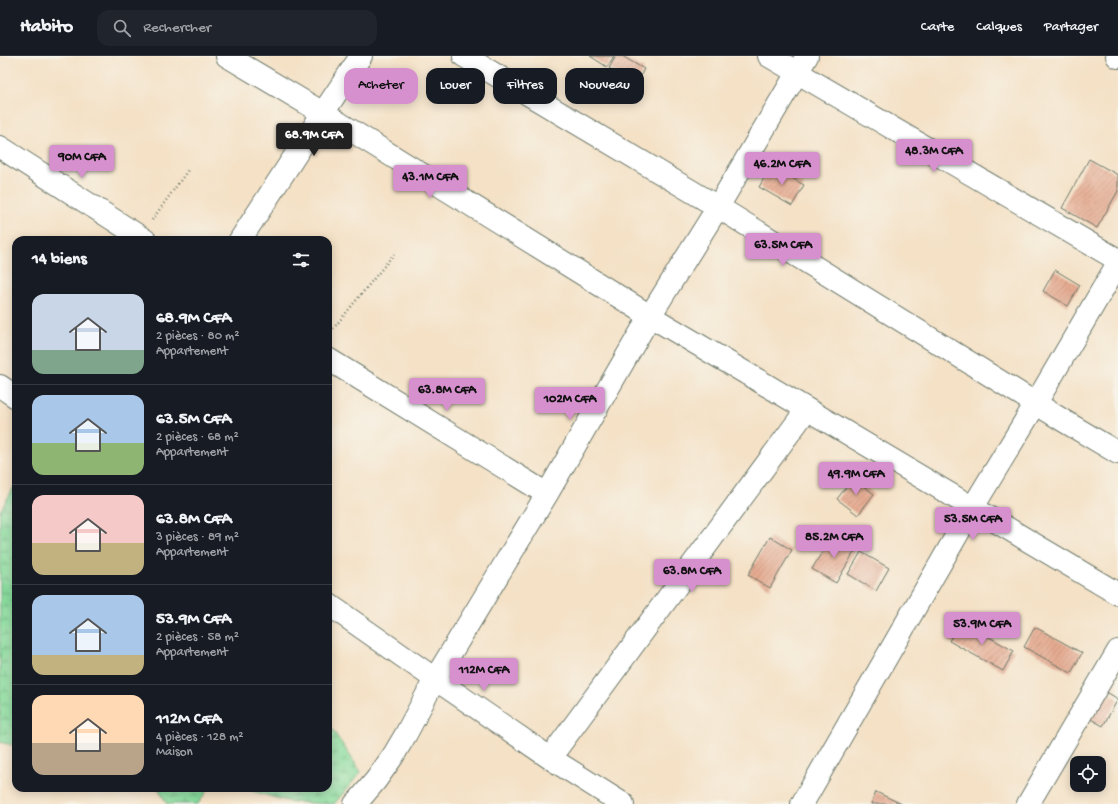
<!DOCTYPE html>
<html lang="fr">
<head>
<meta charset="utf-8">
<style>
  :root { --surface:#171b24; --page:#20242c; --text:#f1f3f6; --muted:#9ea1a6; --line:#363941; --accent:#d690ce }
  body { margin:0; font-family:"Gochi Hand",sans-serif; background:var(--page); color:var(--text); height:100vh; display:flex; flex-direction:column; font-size:15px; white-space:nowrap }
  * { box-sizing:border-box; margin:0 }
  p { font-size:13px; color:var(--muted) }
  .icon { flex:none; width:22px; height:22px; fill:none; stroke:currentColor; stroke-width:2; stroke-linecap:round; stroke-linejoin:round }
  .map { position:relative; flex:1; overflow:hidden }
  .drawer { position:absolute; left:12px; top:180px; width:320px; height:556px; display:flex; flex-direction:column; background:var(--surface); border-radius:12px; box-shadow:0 2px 10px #0003 }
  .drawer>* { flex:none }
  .guide { position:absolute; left:344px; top:12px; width:380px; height:36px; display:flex; gap:8px }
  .fabs { position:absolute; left:1070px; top:700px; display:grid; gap:8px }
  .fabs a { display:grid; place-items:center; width:36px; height:36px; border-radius:8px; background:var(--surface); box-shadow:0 2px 10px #0003; font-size:20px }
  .price { position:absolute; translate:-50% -34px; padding:0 9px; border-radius:4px; background:var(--accent); color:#111; font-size:13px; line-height:26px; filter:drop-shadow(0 1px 2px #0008) }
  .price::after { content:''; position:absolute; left:50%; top:24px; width:12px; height:9px; margin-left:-6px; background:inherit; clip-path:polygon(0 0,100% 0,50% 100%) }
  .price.on { background:#222; color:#fff }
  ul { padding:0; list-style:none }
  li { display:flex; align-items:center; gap:12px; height:100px; padding:0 20px }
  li+li { border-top:1px solid var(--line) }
  li span { display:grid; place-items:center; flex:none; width:112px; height:80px; border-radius:12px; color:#555 }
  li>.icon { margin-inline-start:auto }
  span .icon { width:48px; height:48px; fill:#fffc; stroke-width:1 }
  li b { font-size:17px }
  h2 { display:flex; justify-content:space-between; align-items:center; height:48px; padding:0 20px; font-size:17px }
  .pill { padding:0 14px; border-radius:12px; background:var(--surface); box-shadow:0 2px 10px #0003; font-size:14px; line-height:36px }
  .pill.on { background:var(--accent); color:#111 }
  header { display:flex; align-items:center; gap:24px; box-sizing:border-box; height:56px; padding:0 20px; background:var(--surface); border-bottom:1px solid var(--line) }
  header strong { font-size:19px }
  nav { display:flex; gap:22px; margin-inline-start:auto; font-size:14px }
  .search { width:280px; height:36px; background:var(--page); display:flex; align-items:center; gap:10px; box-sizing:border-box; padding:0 14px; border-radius:12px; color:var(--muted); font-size:15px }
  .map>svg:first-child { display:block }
  .wetland { fill:url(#wetland-marsh); stroke:#548c68 }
  .building { fill:url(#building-hatch) }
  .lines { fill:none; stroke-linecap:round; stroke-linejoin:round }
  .minor-casing { stroke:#6a7667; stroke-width:24 }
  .path { stroke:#6a7667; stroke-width:2.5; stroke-dasharray:1 3; stroke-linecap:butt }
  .minor { stroke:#fff; stroke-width:22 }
</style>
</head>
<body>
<header>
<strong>Habito</strong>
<div class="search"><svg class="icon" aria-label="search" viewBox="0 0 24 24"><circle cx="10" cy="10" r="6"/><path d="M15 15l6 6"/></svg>Rechercher</div>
<nav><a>Carte</a><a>Calques</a><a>Partager</a></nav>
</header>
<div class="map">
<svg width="1118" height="748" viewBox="0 0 1118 748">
  <defs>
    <pattern id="wetland-marsh" width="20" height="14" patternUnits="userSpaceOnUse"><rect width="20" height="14" fill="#89db9d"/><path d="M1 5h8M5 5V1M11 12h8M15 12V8" fill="none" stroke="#6fb381"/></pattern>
    <pattern id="building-hatch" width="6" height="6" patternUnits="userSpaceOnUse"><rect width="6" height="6" fill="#e6ac92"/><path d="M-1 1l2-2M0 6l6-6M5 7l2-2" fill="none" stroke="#ba8d78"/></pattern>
  </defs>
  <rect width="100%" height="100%" fill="#f7f3e8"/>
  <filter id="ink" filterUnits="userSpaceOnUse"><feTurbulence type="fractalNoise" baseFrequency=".025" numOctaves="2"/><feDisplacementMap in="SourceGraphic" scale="8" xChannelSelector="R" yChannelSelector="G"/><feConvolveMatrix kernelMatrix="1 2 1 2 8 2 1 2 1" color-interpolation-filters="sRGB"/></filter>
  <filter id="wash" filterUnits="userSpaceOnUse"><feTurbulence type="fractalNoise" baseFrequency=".012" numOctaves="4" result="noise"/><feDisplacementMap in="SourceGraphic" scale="16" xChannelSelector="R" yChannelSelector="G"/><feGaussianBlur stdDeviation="0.9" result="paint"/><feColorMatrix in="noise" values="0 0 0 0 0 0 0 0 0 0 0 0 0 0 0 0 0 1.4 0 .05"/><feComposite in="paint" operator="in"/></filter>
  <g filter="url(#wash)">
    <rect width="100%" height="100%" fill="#f4e1c6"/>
    <path class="wetland" d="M16,428v262l-16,-4v-231z
      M328,667l33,49 -27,32 -44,-2 -41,-12 -12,-2h91z
      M158,732h51l-11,16h-31z"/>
    <g id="blocks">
      <path class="building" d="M590,0h24l-7,11z
        M616,0h6l22,13 -8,15 -27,-16z
        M1089,103l29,16v16l-21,37 -35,-20z
        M771,110l33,19 -12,21 -33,-19z
        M1055,214l25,15 -12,21 -25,-15z
        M853,422l21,16 -16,21 -21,-16z
        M832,479l24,14 -20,34 -24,-14z
        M770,481l22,13 -22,38 -22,-13z
        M861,496l28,16 -13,23 -28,-17z
        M960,565l54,30 -11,20 -54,-30z
        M1035,571l47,26 -11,20 -47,-26z
        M1105,635l13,8 -15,27 -14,-8z
        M876,736l26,12h-31z"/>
    </g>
  </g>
  <g filter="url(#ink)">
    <use href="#blocks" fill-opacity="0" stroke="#6a7667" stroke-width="1"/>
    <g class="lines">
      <defs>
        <path id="minor" d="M227,0l96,57 327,203 468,278
          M464,0l254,151 346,214 54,32
          M769,0l349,204
          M1117,0l1,1
          M0,91l145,93
          M240,184l83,-127 38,-57
          M328,303l219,135
          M0,330l16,11
          M328,548l107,75 115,79 73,46
          M550,702l257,-349
          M355,748l5,-5 16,-19 17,-24 13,-22 29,-55 112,-185 103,-178 68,-109 89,-151
          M802,748l171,-297 63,-104 82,-140
          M1028,748l90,-153"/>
      </defs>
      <use href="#minor" class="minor-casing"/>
      <path class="path" d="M152,164l36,-50
        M328,279l66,-81"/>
      <use href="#minor" class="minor"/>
    </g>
  </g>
</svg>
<div class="fabs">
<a><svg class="icon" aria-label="locate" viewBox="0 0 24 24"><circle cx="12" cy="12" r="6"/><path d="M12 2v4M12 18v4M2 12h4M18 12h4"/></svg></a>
</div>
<b class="price on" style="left:314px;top:101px">68.9M CFA</b>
<b class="price" style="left:934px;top:117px">48.3M CFA</b>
<b class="price" style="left:82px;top:123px">90M CFA</b>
<b class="price" style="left:782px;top:130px">46.2M CFA</b>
<b class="price" style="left:430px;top:143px">43.1M CFA</b>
<b class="price" style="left:783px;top:211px">63.5M CFA</b>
<b class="price" style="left:447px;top:356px">63.8M CFA</b>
<b class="price" style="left:570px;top:365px">102M CFA</b>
<b class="price" style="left:856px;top:440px">49.9M CFA</b>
<b class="price" style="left:973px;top:485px">53.5M CFA</b>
<b class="price" style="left:834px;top:503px">85.2M CFA</b>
<b class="price" style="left:692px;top:537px">63.8M CFA</b>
<b class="price" style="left:982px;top:590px">53.9M CFA</b>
<b class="price" style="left:484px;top:636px">112M CFA</b>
<div class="guide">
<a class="pill on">Acheter</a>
<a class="pill">Louer</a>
<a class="pill">Filtres</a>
<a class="pill">Nouveau</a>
</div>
<section class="drawer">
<h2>14 biens<svg class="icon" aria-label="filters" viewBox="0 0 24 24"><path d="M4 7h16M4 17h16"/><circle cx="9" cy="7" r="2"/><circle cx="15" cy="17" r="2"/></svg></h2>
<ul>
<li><span style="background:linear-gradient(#c9d6e8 70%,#7fa58c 0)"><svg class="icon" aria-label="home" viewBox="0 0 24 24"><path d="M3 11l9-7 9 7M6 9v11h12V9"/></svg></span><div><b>68.9M CFA</b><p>2 pièces · 80 m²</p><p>Appartement</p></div></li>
<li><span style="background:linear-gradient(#a9c7e8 60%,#8fb573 0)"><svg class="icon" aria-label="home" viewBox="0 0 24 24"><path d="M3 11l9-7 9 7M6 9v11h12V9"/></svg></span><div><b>63.5M CFA</b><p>2 pièces · 68 m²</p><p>Appartement</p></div></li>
<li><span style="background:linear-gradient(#f6c9c9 60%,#c2b280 0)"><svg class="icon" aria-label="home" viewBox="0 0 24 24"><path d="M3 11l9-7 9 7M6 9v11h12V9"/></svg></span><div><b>63.8M CFA</b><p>3 pièces · 89 m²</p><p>Appartement</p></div></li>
<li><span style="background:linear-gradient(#a9c7e8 75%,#c2b280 0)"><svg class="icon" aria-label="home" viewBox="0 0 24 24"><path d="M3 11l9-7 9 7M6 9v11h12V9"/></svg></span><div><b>53.9M CFA</b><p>2 pièces · 58 m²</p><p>Appartement</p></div></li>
<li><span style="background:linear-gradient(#ffd9b3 60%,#b9a48a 0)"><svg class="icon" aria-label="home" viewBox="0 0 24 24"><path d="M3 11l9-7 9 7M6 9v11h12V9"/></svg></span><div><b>112M CFA</b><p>4 pièces · 128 m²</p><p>Maison</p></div></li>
</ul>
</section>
</div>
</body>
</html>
